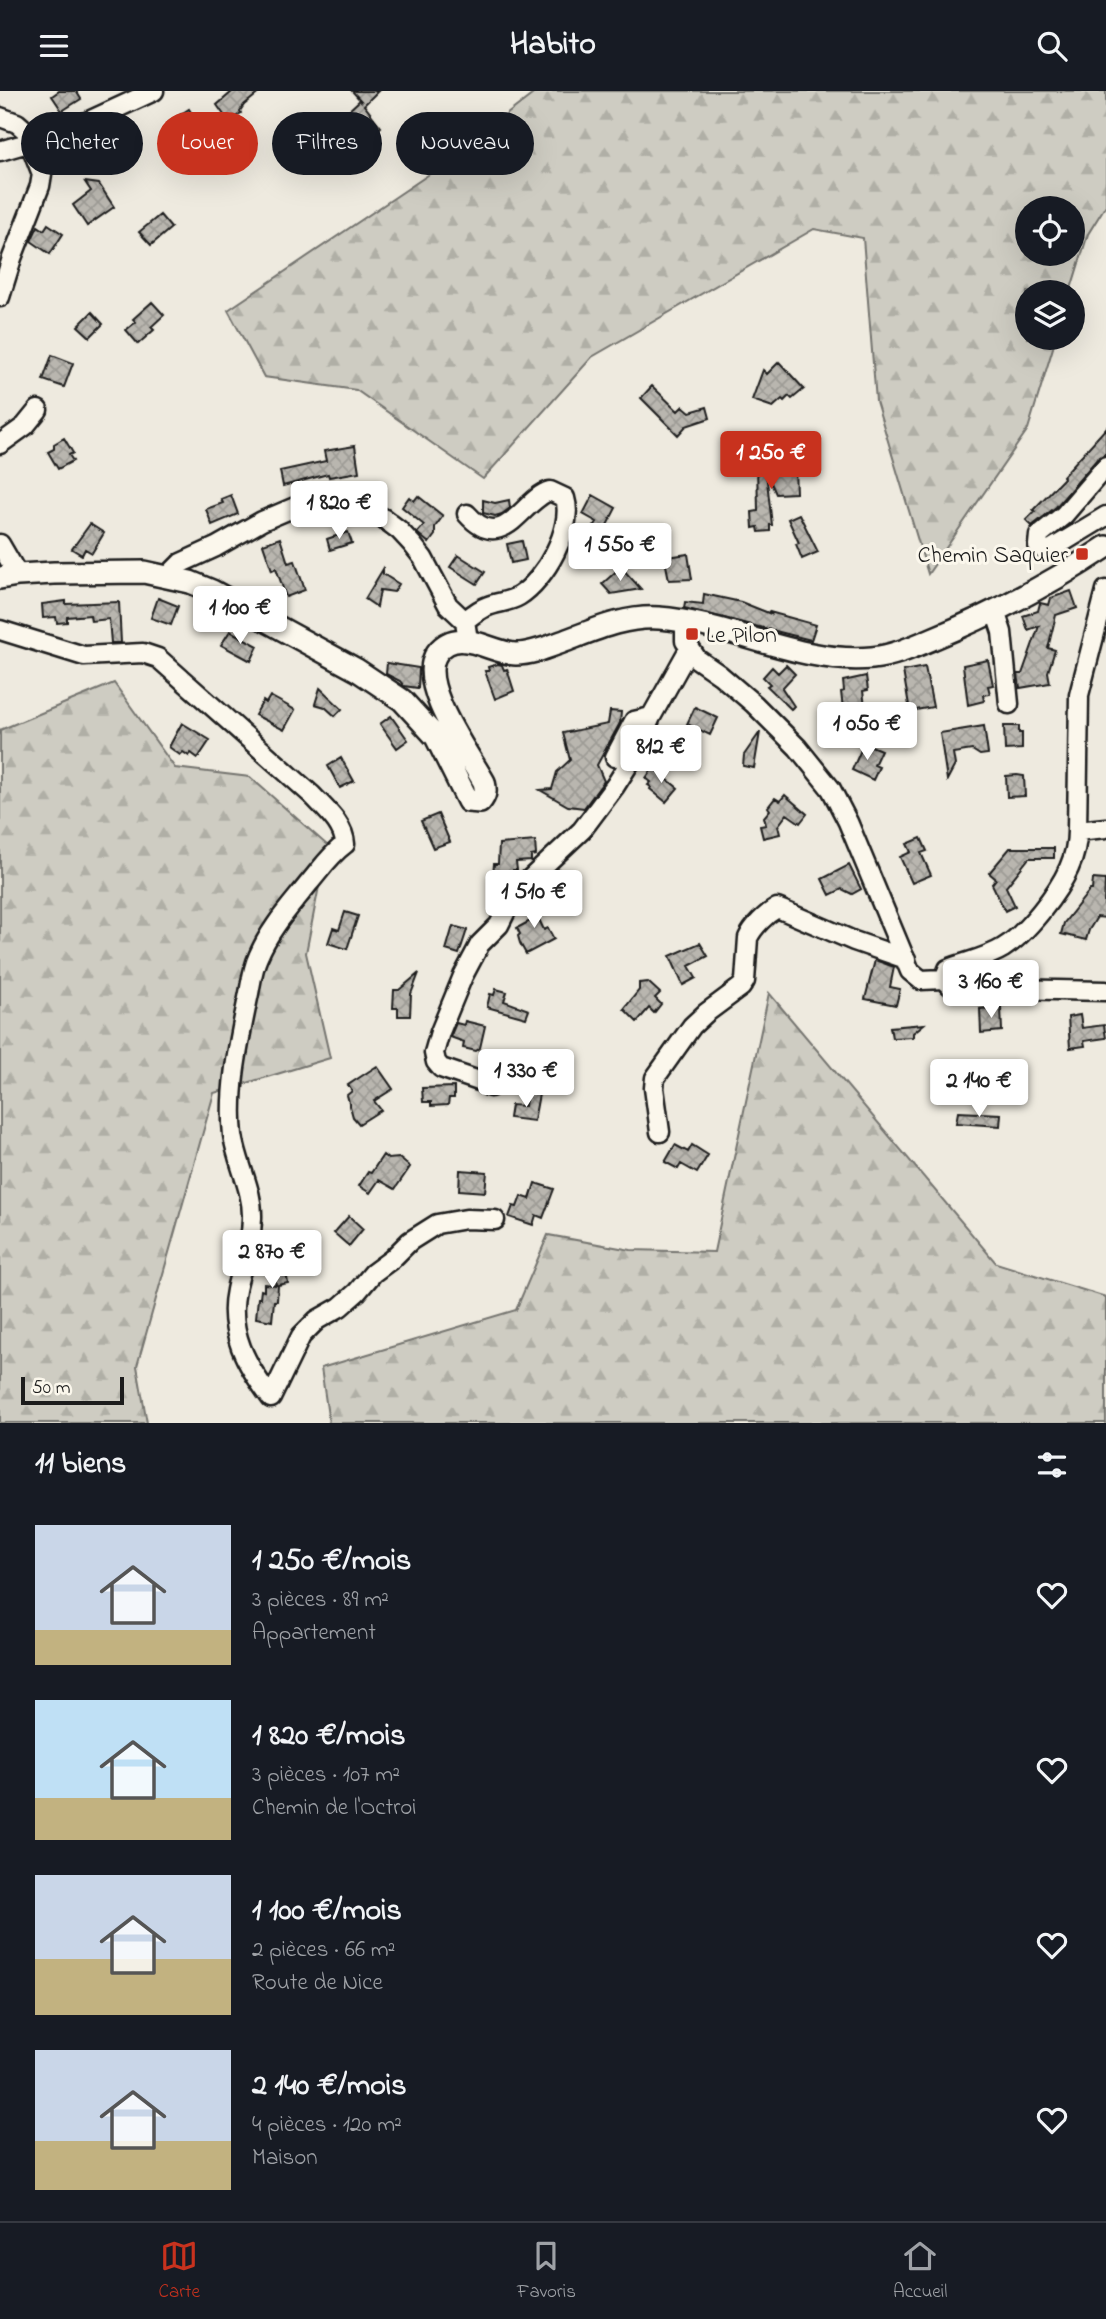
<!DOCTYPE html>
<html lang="fr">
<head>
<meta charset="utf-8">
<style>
  :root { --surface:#171b24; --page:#242831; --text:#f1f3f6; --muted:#9ea1a6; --line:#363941; --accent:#c8321e }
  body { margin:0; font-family:"Indie Flower",sans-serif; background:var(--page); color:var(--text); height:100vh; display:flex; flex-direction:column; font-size:26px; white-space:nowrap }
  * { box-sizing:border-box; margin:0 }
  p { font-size:23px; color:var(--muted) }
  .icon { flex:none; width:38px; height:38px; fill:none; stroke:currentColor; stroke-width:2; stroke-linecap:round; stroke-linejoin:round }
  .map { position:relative; height:1332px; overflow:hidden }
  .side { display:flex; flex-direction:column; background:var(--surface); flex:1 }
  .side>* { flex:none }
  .top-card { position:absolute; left:21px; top:21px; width:700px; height:63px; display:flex; gap:14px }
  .buttons { position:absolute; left:1015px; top:105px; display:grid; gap:14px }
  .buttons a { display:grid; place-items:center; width:70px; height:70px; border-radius:50%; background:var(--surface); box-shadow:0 7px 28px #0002; font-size:35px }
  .scale { position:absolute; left:21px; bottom:18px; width:103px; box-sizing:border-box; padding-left:7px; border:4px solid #1c1c1c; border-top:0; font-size:19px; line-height:24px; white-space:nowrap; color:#1c1c1c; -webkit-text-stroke:5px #fbf7ec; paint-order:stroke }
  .price { position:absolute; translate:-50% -60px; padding:0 16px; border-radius:7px; background:#fff; color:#222; font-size:23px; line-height:46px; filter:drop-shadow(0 2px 4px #0008) }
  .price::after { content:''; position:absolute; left:50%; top:42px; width:21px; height:16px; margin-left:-10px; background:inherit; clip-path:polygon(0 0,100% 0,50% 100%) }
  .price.on { background:var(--accent); color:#fff }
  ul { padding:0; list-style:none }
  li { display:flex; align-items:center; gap:21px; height:175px; padding:0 35px }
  li span { display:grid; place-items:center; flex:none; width:196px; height:140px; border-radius:0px; color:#555 }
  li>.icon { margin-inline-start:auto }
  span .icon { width:84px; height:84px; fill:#fffc; stroke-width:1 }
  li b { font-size:30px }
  h2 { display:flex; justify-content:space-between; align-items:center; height:84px; padding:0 35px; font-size:30px }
  .tag { padding:0 24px; border-radius:32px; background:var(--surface); box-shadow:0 7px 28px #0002; font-size:24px; line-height:63px }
  .tag.on { background:var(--accent); color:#fff }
  header { display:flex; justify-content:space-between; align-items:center; height:91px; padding:0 35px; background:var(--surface); font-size:32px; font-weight:700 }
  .tab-bar { display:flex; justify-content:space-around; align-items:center; height:98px; border-top:2px solid var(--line); background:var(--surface); font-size:19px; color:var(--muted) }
  .tab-bar a { display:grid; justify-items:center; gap:4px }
  .tab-bar .on { color:var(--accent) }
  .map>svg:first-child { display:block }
  .forest { fill:url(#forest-firs); stroke:#75746f; stroke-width:2; fill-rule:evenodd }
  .building { fill:url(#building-cross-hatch); stroke:#1c1c1c; stroke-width:2 }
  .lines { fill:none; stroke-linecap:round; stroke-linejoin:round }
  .minor-casing { stroke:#1c1c1c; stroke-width:23 }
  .major-casing { stroke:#1c1c1c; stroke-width:26 }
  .minor { stroke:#fbf7ec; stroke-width:18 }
  .major { stroke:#fbf7ec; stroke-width:21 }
  .poi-dot { fill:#c8321e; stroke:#fbf7ec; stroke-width:2.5 }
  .labels { text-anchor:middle; stroke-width:6; stroke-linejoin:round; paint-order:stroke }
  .poi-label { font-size:24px; fill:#1c1c1c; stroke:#fbf7ec; text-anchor:end }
</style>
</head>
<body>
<header><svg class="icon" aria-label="menu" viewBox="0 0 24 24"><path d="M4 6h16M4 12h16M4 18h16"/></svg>Habito<svg class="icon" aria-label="search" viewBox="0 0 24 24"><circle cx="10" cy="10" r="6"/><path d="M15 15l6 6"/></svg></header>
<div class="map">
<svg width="1106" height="1332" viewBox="0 0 1106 1332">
  <defs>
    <pattern id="forest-firs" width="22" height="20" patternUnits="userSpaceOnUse" patternTransform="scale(1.75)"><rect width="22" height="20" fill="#ceccc2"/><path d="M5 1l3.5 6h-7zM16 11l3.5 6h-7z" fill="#b0afa6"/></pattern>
    <pattern id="building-cross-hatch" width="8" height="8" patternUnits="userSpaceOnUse" patternTransform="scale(1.75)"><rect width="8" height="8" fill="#b9b6af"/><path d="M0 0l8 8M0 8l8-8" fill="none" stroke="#9e9c96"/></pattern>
  </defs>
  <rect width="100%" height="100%" fill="#eeeadf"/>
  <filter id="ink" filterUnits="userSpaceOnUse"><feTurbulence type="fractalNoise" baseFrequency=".0143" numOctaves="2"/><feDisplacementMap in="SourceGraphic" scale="14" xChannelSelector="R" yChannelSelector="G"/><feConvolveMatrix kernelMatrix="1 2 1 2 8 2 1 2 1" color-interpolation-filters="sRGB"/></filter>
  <g filter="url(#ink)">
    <path class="forest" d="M537,0h569v114l-18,29 -18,58h-43v46h29l-28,91 -100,145 -52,-173 -13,-163 -49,-9 -222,128 -109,122 -127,-89 -92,-13 -36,-67 200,-135zM1027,117h46v46h-46z
      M114,592l61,85 75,9 77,68 -21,108 24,105 -116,35 -77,273 10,57h-147v-693z
      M769,902l227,270 110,34v126h-777l-8,-55 195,-58 32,-75 83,15 83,2z"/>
    <path class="building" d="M59,0h17l5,8 -19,12 -10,-15z
      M233,0h28l-17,14 -4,6 1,2 -12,9 -12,-17z
      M352,0h26l-14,14 17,22 -5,5 2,3 -20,17 -18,-20 -13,13 -7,-8 40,-37 2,2z
      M189,18l10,16 -21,13 -9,-16z
      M121,42l9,15 -32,22 -11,-19 26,-16 2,2z
      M85,91l14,2 15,23 -27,19 -14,-21 18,-14z
      M160,124l11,13 -20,17 -12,-13z
      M48,133l15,10 -13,20 -19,-13 7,-15 6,4z
      M152,211l12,13 -13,12 3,3 -16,14 -12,-14 10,-8 -3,-3z
      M92,221l11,12 -13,13 -12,-11z
      M52,264l21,8 -9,24 -21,-7z
      M779,271l25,27 -12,10 -3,-3 -5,5 -2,-2 -9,8 -21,-7 11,-30 4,4z
      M652,295l26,25 5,-5 7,6 17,-5 3,11 -24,8 -8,9 -37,-37z
      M1106,337v25l-9,6 -41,48 -24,19 -6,-6 9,-9 -2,-1 31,-32 -1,-2z
      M64,347l9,15 -4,2 4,6 -15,8 -10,-17 6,-3v-5z
      M355,355l4,26 -30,5 -1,-3 -45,12 -3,-15 46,-10 -2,-10z
      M765,372l19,1v4h11l1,25 -20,1 -10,-22 6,53h-2v6l-11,1 -1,-5 -5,1 -1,-16 6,-1 -1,-47z
      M231,404l7,19 -26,11 -6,-16 17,-6 -2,-4z
      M593,404l23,13 -13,25 -10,-5 4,-6 -14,-8z
      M418,405l25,20 -8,11v8l-6,8 -12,-10 7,-8 -22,-18 7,-10 5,4z
      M483,409l12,3 14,-3 1,8 -8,6 -7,2 -12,-3z
      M799,423l19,38 -16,7 -6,-15 3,-1 -11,-24z
      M90,433l14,9 -12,20 -7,-4 -3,6 -10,-6z
      M348,441l4,11 -22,7 -3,-11z
      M280,447l8,25 7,-2 10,29 -19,7 -10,-29 -4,2 -9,-26z
      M522,450l4,19 -15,3 -4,-19z
      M688,463l4,25 -23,1 -4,-20 3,-3z
      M458,464l27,17 -8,12 -27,-17z
      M621,476l20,22 -30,5 -9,-10z
      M383,478v5l16,10 -5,8 -14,-2 -3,17 -12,-8z
      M1071,500l6,17 -21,7 -8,33 7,2 -7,22 2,11 -30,5 -2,-14h4l17,-48 -11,4 -5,-14 15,-5 2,-8 9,2 2,-7z
      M704,503l37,8 30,12 -1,-2 46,13 -5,15 -127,-32 1,-6 18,2z
      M158,507l20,8 -7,19 -20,-7z
      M66,510v3l53,-2 2,41h-10l-2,-24 -18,2 -1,-6 -23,2v5l-10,1 -1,-6 -13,1 -1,-14z
      M230,540l28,15 -7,15 -30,-16z
      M988,569l5,25 -5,1 2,8 -7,1 1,6 -16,4 -5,-40z
      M387,572l32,5 -1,20 -14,-2 -4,-5 -14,-7z
      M498,573l4,1 2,5 3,-1 7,22 -19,8 -10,-28h4l-1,-4z
      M786,574l9,9 -13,14 12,18 -3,3 -24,-23 3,-2 -7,-7 9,-10 6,6z
      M925,576l8,40 -23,4 -7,-40z
      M866,585l2,14 -5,1 3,23 -19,2 -1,-7h-3l-2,-17 3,-1 -1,-10z
      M320,597l22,21 -7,7 -10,-9 -10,-3z
      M270,605l25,14 -11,20 -29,-15 8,-14 3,2z
      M695,616l23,11 -8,17 -23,-11z
      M610,620l11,1 -1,11 -23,42 7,16 -20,27 -16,-2 -28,-16 12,-1 5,-17 13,-12 -7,-27 45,-9z
      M391,625l17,24 -11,8 -17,-24z
      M182,632l28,17 -12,18 -7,-5 -2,3 -6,-4 -3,3 -11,-8z
      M984,635l4,28 -8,1 -8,-5 -19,3 2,12 -8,15 -7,-47z
      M1004,635h15v7h3v16l-17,1z
      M760,641l-6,36 -11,-2 1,-11z
      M864,652l17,7 -7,15 5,2 -6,13 -21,-10z
      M341,667l13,23 -14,7 -12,-22z
      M653,677l25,20 -12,14 -16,-13 1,-2 -3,-2 3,-3 -5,-4z
      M1017,684l7,1 1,20 -18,1 -1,-21z
      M785,704l22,19 -7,9 -13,-9 -9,12 2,8 -17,4 -3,-12 6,-1 -2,-8 6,-7 -2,-3 7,-9 5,3z
      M438,723l12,28 -17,6 -12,-27z
      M921,747l6,13 -6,2 10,22 -19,8 -12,-26 11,-5 -4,-8z
      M535,750l1,14 -5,1v5l-15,1 1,8h-4l-1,10 -9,11 -3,-1 -3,-14h-4l1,-12h4l1,-20z
      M1010,757h44v10h-25l-23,29 9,19 -10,5 -13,-27 4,-5 -7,-6z
      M849,774l12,24 -9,5 -10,-5 -12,6 -8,-16z
      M1093,788l12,1 -1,25h2v13l-9,-1 -8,13 -3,10 -25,-6 3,-11 26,-33h2z
      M530,807l11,4 -6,16 3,-1 6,13 4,-2 6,11 -28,15 -6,-11 -2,-7 2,-2 -3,-6 17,-9 -8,-7z
      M345,821l13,4 -11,33 -19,-6 5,-15 6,2z
      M453,835l14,4 -8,24 -13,-4z
      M700,852l8,13 -19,10 7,12 -13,7 -13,-29z
      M875,869l19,7 -4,20 10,2 -4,16 -31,-6z
      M419,882l-8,21 -1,22h-12v-8h-5l1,-18h5z
      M648,891l12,11 -5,5 6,6 -7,9 -5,-5 -12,14 -13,-13 15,-19v-7z
      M496,898l11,3 -3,9 25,9 -3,8 -39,-11 3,-13 4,1z
      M1001,916l1,24 -21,2 -1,-24z
      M1080,924l2,13 22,-3 2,13 -22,3 1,5 -15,2 -2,-31z
      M465,930l20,5 -5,22 -4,3 -13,-3 1,-6 -14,-5 6,-14 8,2z
      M924,933l-11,9v4l-21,1 -2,-11z
      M377,975l16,23 -19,12 7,9 -22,14 -6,-7 -6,-22 5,-4 -4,-6z
      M454,996v11h-5l-1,7 -17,1v-4h-8l-1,-14z
      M527,1001l12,2 -5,27 -25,-3 2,-13 14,1z
      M958,1021l43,2 -1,12 -44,-3z
      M675,1054l13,7 4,-7 16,10 -11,18 -16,-9 -3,5 -13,-7z
      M383,1064l5,4 11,-1 11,9 -15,22 -16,-9 -9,13 -11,-7 9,-14 3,1z
      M460,1079l27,2 -2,20 -26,-2z
      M535,1092l19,6 -11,29 -7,-3 -3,10 -24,-8 4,-11 4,1 4,-11 9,3z
      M349,1125l14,13 -14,17 -15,-13z
      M282,1162l6,30 -10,2 -1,16h-3l-2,20 -16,-3 2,-20h2l1,-8 3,1v-7l12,1 -5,-29z"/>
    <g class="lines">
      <defs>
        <path id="minor" d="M0,26l17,6 8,7 17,44 -2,12 -28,72 -12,39
          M0,60l65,-19 89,-41
          M0,353l25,-18 13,-16
          M1106,375l-42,49 -25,20 -1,10 7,6 5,-1 56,-34
          M0,453l18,31
          M168,485l13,-13 35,-16 46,-26 33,-14 16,-3 41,-1 31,15 16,12 13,14 11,14 25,47 17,16 3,19
          M1106,499l-27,105 -2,136c0,13 -3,26 -8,37 -11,25 -42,65 -66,80 -16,10 -38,14 -55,21l-4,10 7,7 6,2 149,3
          M995,520l7,21 7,72
          M465,530c7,-6 14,-12 23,-15 10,-4 21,-4 31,-10 26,-16 55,-68 46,-98l-15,-7c-27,7 -46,65 -83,23
          M685,531v19l12,18 23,16 34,29 44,44 33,41 17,33 62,149 11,9 23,-1
          M0,539l84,26 59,-3 15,5 154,137c13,14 32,29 33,49 -15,11 -24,25 -36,39 -19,24 -39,45 -51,74 -6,13 -7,28 -10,41 -9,44 -20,92 -15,137 4,29 20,54 19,83 0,26 -11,47 -16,72 -9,42 11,76 35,108l30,-62 16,-16 23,-13 17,-15 16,-19 19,-14 18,-18 27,-17 29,-5 29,1
          M615,666l19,-36 17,-4
          M1077,740l29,-3
          M490,996l-11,-6 -38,-13 -5,-6 -2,-9 6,-21 23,-56 17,-32 19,-19 16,-32 67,-63 33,-44 19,-30 17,-39 38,-68
          M660,1041l-6,-44 1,-10 37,-52 14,-13 35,-26 4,-6 3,-43c5,-11 18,-24 29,-30l5,2 72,31 52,18"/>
        <path id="major" d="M0,487l18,-3 36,-2 90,-1 46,10 22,9 145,79 45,30 34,37 32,64 12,1c6,-7 6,-12 4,-20 -16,-29 -68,-99 -47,-129 21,-28 53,0 79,1 16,0 32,-7 46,-12 32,-12 62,-26 97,-24 71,5 142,47 213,40 21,-2 41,-11 60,-19 61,-25 120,-56 174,-92"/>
      </defs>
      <use href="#minor" class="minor-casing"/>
      <use href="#major" class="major-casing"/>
      <use href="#minor" class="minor"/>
      <use href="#major" class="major"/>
    </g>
  </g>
  <g class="poi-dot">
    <rect x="1075" y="456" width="14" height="14" rx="3.5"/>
    <rect x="685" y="536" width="14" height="14" rx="3.5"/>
  </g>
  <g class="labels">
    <g class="poi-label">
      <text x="1068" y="471">Chemin Saquier</text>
      <text x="706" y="551" text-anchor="start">Le Pilon</text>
    </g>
  </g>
</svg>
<div class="buttons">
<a><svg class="icon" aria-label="locate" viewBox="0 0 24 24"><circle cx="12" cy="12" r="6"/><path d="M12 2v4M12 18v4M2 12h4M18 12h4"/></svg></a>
<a><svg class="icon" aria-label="layers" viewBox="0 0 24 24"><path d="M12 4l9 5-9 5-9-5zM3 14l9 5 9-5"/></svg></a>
</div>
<div class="scale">50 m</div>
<b class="price on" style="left:771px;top:400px">1 250 €</b>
<b class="price" style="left:339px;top:450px">1 820 €</b>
<b class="price" style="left:620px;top:492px">1 550 €</b>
<b class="price" style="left:240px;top:555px">1 100 €</b>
<b class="price" style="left:867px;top:671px">1 050 €</b>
<b class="price" style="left:661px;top:694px">812 €</b>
<b class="price" style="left:534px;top:839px">1 510 €</b>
<b class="price" style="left:991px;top:929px">3 160 €</b>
<b class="price" style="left:526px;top:1018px">1 330 €</b>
<b class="price" style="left:979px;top:1028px">2 140 €</b>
<b class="price" style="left:272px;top:1199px">2 870 €</b>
<div class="top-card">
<a class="tag">Acheter</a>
<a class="tag on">Louer</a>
<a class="tag">Filtres</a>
<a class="tag">Nouveau</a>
</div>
</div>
<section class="side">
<h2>11 biens<svg class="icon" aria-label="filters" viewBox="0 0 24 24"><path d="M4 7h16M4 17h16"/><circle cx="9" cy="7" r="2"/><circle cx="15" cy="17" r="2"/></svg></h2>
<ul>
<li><span style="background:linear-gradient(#c9d6e8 75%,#c2b280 0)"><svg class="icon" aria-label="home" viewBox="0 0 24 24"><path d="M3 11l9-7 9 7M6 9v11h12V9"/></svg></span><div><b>1 250 €/mois</b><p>3 pièces · 89 m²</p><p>Appartement</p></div><svg class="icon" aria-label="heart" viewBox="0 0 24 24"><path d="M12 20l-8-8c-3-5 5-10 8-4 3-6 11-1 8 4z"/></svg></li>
<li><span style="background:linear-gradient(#bfe0f5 70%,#c2b280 0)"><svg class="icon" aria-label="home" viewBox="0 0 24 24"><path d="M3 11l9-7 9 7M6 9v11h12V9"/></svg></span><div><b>1 820 €/mois</b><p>3 pièces · 107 m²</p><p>Chemin de l'Octroi</p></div><svg class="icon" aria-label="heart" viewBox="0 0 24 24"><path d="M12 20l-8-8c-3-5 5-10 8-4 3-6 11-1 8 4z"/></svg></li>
<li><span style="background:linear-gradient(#c9d6e8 60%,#c2b280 0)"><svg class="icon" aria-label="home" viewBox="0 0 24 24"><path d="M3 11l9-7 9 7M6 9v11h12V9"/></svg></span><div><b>1 100 €/mois</b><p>2 pièces · 66 m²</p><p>Route de Nice</p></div><svg class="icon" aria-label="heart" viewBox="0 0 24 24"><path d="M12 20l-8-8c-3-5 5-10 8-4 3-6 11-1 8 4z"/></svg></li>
<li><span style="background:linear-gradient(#c9d6e8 65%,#c2b280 0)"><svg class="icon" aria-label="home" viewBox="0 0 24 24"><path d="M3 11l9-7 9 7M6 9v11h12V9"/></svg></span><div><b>2 140 €/mois</b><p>4 pièces · 120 m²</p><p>Maison</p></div><svg class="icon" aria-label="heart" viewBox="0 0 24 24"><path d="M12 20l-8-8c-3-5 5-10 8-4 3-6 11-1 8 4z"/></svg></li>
</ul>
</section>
<nav class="tab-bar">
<a class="on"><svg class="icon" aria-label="map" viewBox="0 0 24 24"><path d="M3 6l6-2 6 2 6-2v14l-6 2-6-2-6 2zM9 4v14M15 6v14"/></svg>Carte</a>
<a><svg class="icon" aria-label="saved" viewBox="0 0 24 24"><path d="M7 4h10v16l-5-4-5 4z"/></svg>Favoris</a>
<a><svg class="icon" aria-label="home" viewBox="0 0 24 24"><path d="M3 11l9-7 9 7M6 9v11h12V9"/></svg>Accueil</a>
</nav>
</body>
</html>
